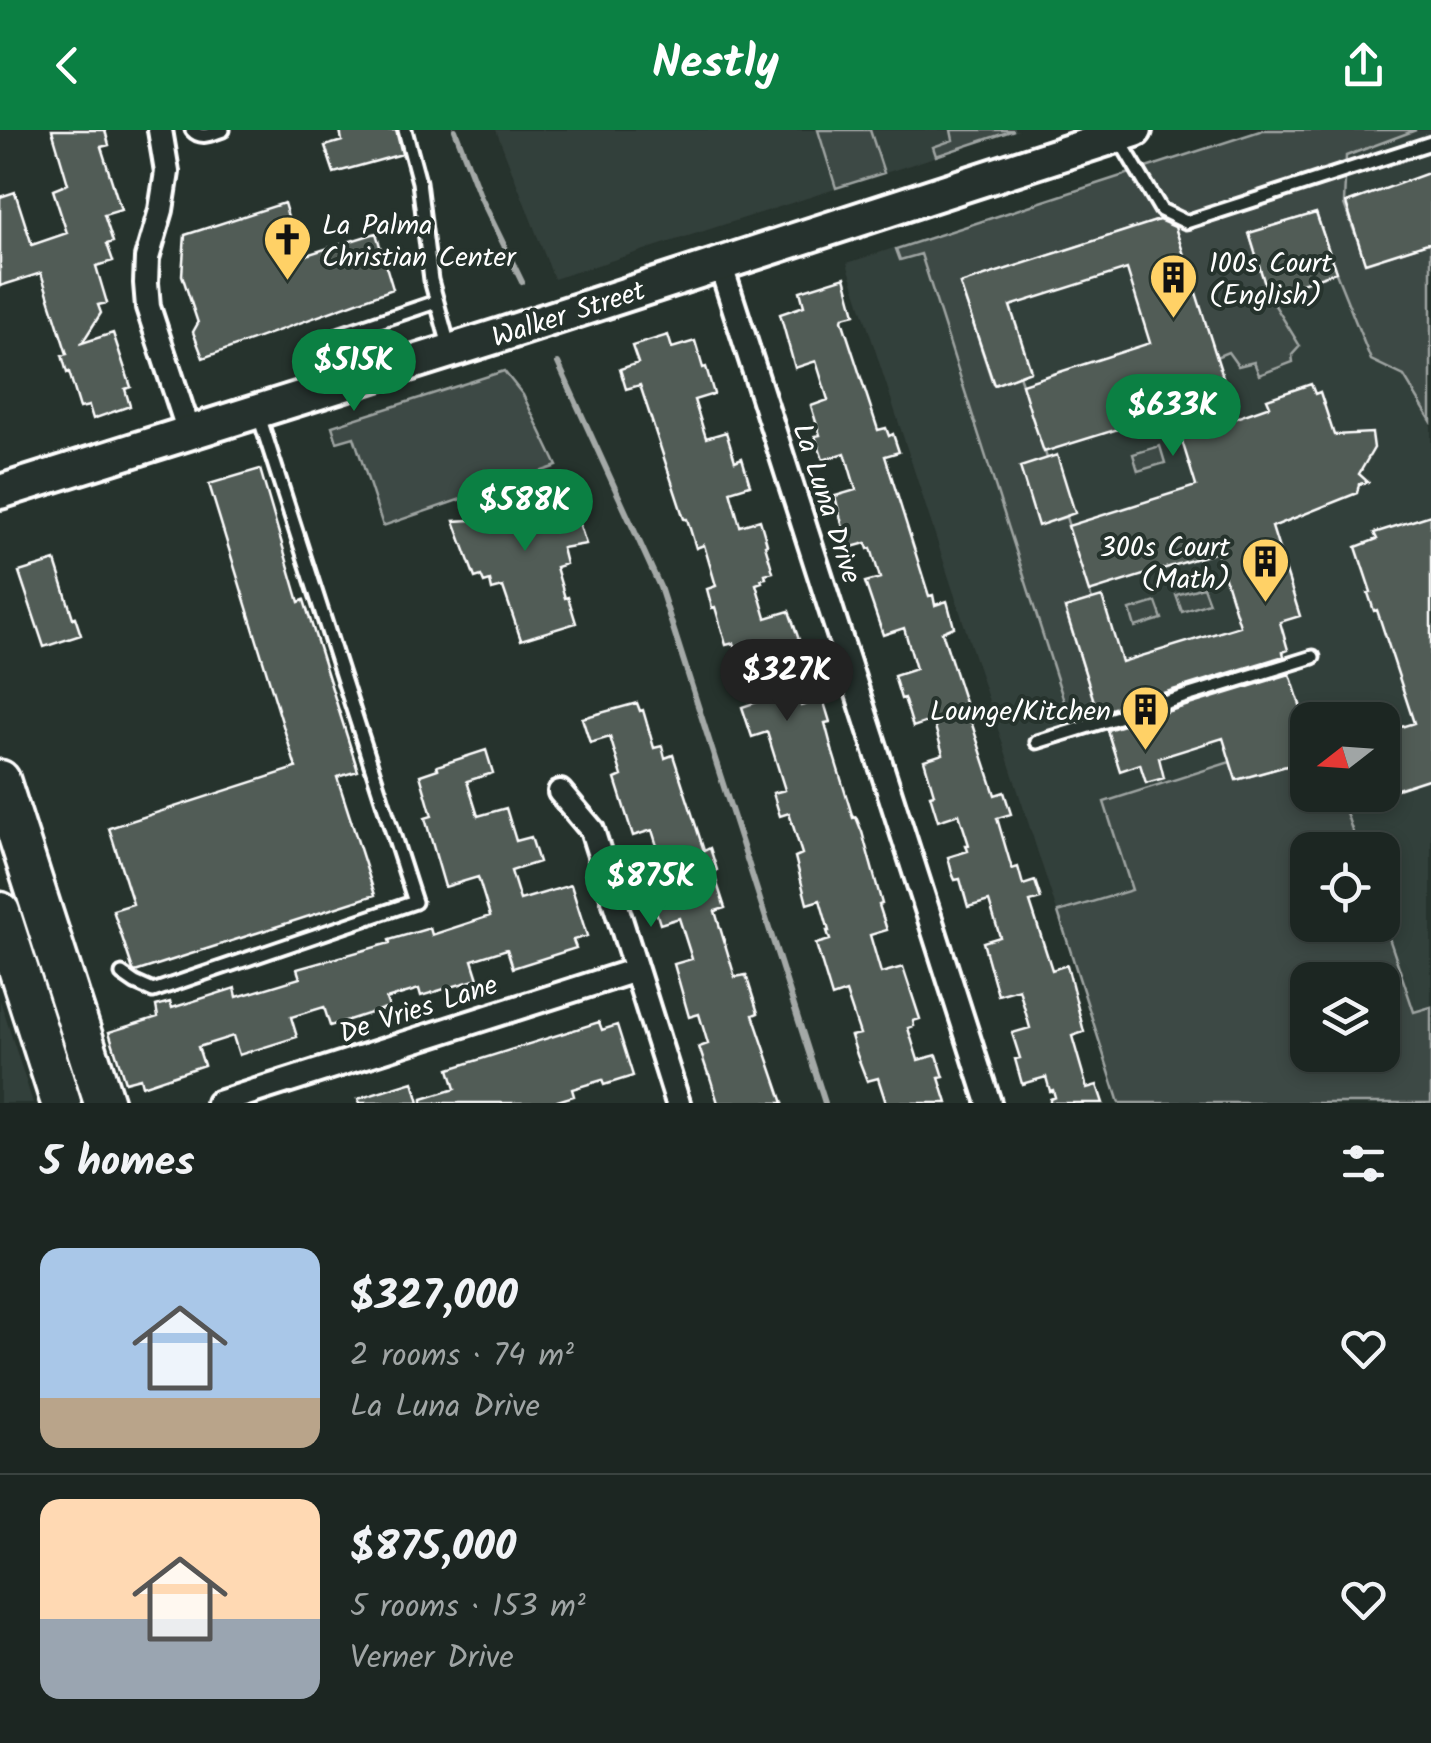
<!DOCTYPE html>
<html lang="en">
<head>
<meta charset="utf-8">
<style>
  :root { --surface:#1c2622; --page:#29322f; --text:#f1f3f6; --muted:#a0a5a5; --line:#3a4340; --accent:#0b8043 }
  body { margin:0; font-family:Kalam,sans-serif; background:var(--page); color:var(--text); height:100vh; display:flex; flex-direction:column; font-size:38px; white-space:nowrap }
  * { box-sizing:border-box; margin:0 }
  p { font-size:32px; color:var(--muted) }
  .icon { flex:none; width:55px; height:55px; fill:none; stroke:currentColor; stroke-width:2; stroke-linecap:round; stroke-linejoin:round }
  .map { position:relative; height:973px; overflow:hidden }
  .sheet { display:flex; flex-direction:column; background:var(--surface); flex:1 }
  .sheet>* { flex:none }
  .needle { width:65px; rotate:253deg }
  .fabs { position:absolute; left:1290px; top:572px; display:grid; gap:20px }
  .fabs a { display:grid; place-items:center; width:110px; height:110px; border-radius:20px; background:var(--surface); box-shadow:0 5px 15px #0003,0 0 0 2px var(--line); font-size:50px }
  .price { position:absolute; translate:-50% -85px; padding:0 22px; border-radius:35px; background:var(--accent); color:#fff; font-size:32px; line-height:65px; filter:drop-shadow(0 2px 5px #0008) }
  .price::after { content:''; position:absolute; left:50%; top:60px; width:30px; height:22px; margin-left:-15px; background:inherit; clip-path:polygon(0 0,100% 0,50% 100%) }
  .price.selected { background:#222; color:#fff }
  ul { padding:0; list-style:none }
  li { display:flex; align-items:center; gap:30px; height:250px; padding:0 40px }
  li+li { border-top:2px solid var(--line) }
  li span { display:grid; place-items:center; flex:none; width:280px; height:200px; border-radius:20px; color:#555 }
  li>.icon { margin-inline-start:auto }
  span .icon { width:120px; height:120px; fill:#fffc; stroke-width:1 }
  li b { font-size:42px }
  h2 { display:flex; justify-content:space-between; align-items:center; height:120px; padding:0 40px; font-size:42px }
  header { display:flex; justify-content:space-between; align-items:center; height:130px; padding:0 40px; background:var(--accent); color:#fff; font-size:45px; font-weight:800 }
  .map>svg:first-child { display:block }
  .built { fill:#333f3a; fill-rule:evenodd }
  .green { fill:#3e4944; stroke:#9ea4a2; stroke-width:2.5; fill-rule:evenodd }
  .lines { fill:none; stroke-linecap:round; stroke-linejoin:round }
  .stream { stroke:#a4a9a7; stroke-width:6 }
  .building { fill:#515c57; stroke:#fff; stroke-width:2.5 }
  .lane-casing { stroke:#fff; stroke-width:19 }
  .street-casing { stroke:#fff; stroke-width:30 }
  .secondary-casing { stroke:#fff; stroke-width:40 }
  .primary-casing { stroke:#fff; stroke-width:45 }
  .lane { stroke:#26332d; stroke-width:11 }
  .street { stroke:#26332d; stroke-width:22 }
  .secondary { stroke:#26332d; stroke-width:32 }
  .primary { stroke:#26332d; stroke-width:38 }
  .labels { text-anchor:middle; stroke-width:8; stroke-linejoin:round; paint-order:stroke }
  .poi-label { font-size:28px; fill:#fff; stroke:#26332d; text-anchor:start }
  .street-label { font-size:28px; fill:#fff; stroke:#26332d }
</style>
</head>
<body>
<header><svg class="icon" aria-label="back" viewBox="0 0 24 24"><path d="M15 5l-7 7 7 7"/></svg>Nestly<svg class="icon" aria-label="share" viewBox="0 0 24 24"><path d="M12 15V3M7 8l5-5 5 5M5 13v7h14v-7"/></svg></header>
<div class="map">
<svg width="1431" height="973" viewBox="0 0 1431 973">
  <rect width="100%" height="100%" fill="#26332d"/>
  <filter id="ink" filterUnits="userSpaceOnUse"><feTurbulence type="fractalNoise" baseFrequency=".01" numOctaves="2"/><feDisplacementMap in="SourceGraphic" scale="20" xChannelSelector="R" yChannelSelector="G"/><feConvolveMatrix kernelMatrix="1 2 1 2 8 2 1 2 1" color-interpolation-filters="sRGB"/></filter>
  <g filter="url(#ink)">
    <path class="built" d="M496,0h523l-465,149z
      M1265,0h166v973h-312l-272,-840zM1308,590h74v75h-74zM1308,720h74v75h-74zM1308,850h74v75h-74z
      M0,870l33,103h-33z"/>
    <path class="green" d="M818,0h52l14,43 -48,15z
      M951,0h63l-78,26 -3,-9 20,-7z
      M1263,0h153l-70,26 -2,48 22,59 65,-21v179l-27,-45 -33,-16 -35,-87 -20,-60 -67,20 19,61 32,52 -8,9 1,7 -34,13 -5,-13 -16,4 -10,-14 -12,5 -45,-141 -211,68 33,100 26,-9 28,83 -8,67 27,-8 26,83 -27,9 32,102 -26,12 -150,-469 -21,6 -4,-11z
      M504,241l19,24 34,71 -174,60 -29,-89 -17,5 -5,-16z
      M1160,316l5,17 -27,8 -5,-17z
      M1203,457l6,16 -27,9 -6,-17z
      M1156,472l6,17 -27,8 -5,-17z
      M1307,630l1,35h32l19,55h-51v75h74l1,-5 31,92 17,-5v96h-312l-61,-191 74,-22 -28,-88 126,-40 7,18zM1308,850h74v75h-74z"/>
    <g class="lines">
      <path class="stream" d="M455,0l26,68 41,84
        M558,233l102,224 165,516"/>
    </g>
    <path class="building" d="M52,0h53l4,15 -8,2 20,63 -17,5 9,27 -6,2 6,17 -17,5 11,37 -9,2 3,8 -19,30 31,-10 18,54 -6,2 5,17 -37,13 -4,-13 -9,2 -11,-36 -2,1 -5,-18 5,-1 -26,-81 -41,13v-89l15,-5 17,53 35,-12 -14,-43 15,-6z
      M340,0h56l6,24 -68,19 -9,-27 17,-5z
      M1431,42v70l-66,21 -19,-60z
      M284,73l16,54 76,-24 17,56 -190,69 -10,-26 5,-9 -16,-48 3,-40z
      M1316,83l20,59 -68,22 -19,-61z
      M1159,90l16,7 61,191 34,-12 -3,-7 44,-15 4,10 5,-2 14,43 38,-2 2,15 -15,26 9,8 -9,2 -2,9 -85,34 28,89 -20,6 8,28 -5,2 1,4 -183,56 -1,-2 -3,1 -32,-103 37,-11 20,65 118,-36 -23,-74 -128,40 -21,-66 128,-40 -23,-74 -129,40 -12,-35 -10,-33 128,-41 -23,-74 -117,37 21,65 -37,14 -34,-101z
      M845,147l10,37 -12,3 -1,3 36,110 8,-2 3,8 4,-2 6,18 -14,4 44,140 4,-1 2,10 12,-4 7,26 -12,5 53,163 9,-3 7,22 -14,4 15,51 6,-2 5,18 12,-4 6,18 -11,3 22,68 15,-5 17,67 -12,4 15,52 10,-3 6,18h-53v-4l5,-2 -2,-7 -3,1 -4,-14 -24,7 -7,-25 5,-1 -8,-25 18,-5 -11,-39 -21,6 -15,-53 17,-5 -11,-36 -21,6 -8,-28 -5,1 -3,-7 -4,-16 20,-6 -2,-6h3l-10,-31 -21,7 -8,-26 4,-1 -10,-34 19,-6 -10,-34 -20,7 -9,-29 -3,1 -7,-23 22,-7 -12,-41 -21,7 -18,-53 15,-4 -9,-30 -3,1 -2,-6 -18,5 -13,-52 21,-6 -11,-37 -22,7 -8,-24 5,-1 -9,-29 17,-6 -12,-39 -21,7 -15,-54 24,-8 -4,-15z
      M668,205l4,13 23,-7 8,27 3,-1 8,27 -20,6 12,38 20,-6 9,29 7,-3 8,27 -20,6 10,35 20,-6 7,24 -2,1 8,27 -8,2 1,4 -5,1 1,3 -6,2 10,34 23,-7 18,52 -17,5 11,38 22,-7 7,23 -5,1 8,30 20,65 3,-1 6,15 20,72 -3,1 8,25 -17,5 11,38 22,-6 17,52 -7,2 1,5 -6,2 10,32 19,-5 7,22 -5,1 8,25h-61l-8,-25 -11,3 -10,-26 -6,-19 9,-2 -14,-42 -14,5 -16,-53 14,-4 -3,-9h2l-9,-31 -13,4 -12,-47 7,-3 -13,-41 -9,3 -7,-23 12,-3 -18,-58 -15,5 -10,-30 15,-5 -16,-51 -2,1 -2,-4h-1l-2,-5 -8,2 -11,-38 -3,1 -5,-19 9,-3 -12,-41 -8,3 -9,-29h-3l-44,-134 -14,4 -6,-20 18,-6 -6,-17z
      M1057,325l18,58 -37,13 -18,-59z
      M260,339l39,133 5,-2 54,171 -21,6 38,118 -240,77 -2,-2 -20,-60 20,-6 -24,-76 187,-60 -87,-284z
      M557,353l5,18 9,-3 15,46 -24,4 4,16 -10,3 9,31 3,-1 8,26 -55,17 -18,-53 -11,3 -2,-9 -6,2 -3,-7 -6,2 -21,-57 16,-1 -2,-10 34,-12 14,-1 -1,-7 18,4 -1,-3z
      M1431,385v263l-49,16v-61l32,-10 -37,-113 -3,1 -6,-18 3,-1 -15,-45 21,-8 -3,-6z
      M55,431l18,57 2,-1 6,18 -37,12 -25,-75z
      M1290,544l18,55v31l-72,20 -13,-42 -64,20 5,20 -18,5 -6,-19 -20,7 -13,-41z
      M637,573l3,8 3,-1 11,38 8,-2 3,12 8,-3 31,96 6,-3 7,22 -3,4 11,34 -10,3 20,66 11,-2 12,38 -5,2 30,88h-65l-9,-29h-1l-9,-27 9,-3 -9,-30 -10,3 -15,-53 18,-5 -13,-41 -19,6 -18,-59 19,-6 -9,-29 -19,6 -18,-57 7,-3 -12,-39 -20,6 -8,-25z
      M486,620l7,23 -26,8 11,35 28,-8 10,33 15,-4 8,25 -28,9 9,29 51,-15 16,51 -14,4 3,8 -63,20 -6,-19 -35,11 6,19 -57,17 -2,-7 -33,10 3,8 -59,19 -6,-19 -33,10 6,20 -58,18 -6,-19 -35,11 6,18 -62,21 -2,-8 -15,4 -16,-50 49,-15 -2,-11 14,-4 2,6 63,-20 2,9 63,-19 -3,-9 93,-26 -1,-3 41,-12 2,7 58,-19 -12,-39 -33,10 -20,-69 7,-2 -12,-41 18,-6 -1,-3z
      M599,892l3,8 15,-5 16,51 -29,9 -2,-5 -30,9 2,7 -23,7h-129v-4l33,-10 -6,-20z
      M413,952l6,21h-60l-1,-4z"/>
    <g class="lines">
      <defs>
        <path id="lane" d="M192,0c9,10 19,4 31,0
          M405,0l14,52 12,98 18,66
          M1119,9l42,71 25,12 245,-79
          M350,247l-11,-37 2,-6 95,-32
          M1037,612l276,-85
          M122,844l13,9 18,8 262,-89 -156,-486"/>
        <path id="street" d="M160,0l7,42 -6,38 -14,48 -1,25 2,24 41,125
          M720,133l269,840
          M560,662l32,38 86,273
          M218,973l418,-133"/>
        <path id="secondary" d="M0,362l501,-157 634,-205"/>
        <path id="primary" d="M0,650l104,323
          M0,782l61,191"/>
      </defs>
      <use href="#lane" class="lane-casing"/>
      <use href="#street" class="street-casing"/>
      <use href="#secondary" class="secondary-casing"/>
      <use href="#primary" class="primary-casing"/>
      <use href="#lane" class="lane"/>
      <use href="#street" class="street"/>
      <use href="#secondary" class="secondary"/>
      <use href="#primary" class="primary"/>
    </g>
  </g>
  <defs>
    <symbol id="church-pin" viewBox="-11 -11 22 30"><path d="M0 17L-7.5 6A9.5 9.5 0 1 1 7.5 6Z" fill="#ffd166" stroke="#26332d"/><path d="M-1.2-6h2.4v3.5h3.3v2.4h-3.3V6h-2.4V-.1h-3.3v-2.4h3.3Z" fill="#111"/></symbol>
    <symbol id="building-pin" viewBox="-11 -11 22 30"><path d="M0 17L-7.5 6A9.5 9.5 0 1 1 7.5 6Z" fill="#ffd166" stroke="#26332d"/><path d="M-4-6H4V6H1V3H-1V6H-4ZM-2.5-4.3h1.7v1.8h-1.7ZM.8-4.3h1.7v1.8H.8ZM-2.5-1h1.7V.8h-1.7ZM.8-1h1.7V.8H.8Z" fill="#111"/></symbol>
  </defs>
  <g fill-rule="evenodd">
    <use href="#church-pin" x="260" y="82" width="55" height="75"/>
    <use href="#building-pin" x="1146" y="120" width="55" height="75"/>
    <use href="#building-pin" x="1238" y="404" width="55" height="75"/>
    <use href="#building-pin" x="1118" y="552" width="55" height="75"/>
  </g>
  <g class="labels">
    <g class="poi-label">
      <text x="322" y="104">La Palma<tspan x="322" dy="32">Christian Center</tspan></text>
      <text x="1209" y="142">100s Court<tspan x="1209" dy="32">(English)</tspan></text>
      <text x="1230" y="426" text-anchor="end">300s Court<tspan x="1230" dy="32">(Math)</tspan></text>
      <text x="1111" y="590" text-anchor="end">Lounge/Kitchen</text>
    </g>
    <g class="street-label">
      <text transform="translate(568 183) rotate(-18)" y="10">Walker Street</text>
      <text transform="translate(828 373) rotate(72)" y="10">La Luna Drive</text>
      <text transform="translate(418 878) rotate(-18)" y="10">De Vries Lane</text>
    </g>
  </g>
</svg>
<div class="fabs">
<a><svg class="needle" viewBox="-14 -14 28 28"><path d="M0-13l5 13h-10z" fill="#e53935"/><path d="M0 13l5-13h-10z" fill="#a0a5a5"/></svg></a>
<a><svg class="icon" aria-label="locate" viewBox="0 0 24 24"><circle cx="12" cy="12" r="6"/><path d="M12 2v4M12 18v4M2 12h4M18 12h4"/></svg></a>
<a><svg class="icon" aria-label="layers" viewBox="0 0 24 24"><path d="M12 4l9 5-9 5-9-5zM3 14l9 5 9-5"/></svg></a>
</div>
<b class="price" style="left:354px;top:284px">$515K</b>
<b class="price" style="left:1173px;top:329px">$633K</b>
<b class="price" style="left:525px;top:424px">$588K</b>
<b class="price selected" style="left:787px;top:594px">$327K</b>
<b class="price" style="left:651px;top:800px">$875K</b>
</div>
<section class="sheet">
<h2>5 homes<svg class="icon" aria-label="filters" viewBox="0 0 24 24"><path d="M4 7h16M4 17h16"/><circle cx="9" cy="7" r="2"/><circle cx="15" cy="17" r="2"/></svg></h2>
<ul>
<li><span style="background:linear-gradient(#a9c7e8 75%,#b9a48a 0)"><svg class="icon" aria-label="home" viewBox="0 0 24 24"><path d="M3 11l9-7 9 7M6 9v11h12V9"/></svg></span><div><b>$327,000</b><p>2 rooms · 74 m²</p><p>La Luna Drive</p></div><svg class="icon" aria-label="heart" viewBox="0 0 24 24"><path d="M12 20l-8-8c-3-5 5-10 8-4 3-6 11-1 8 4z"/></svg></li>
<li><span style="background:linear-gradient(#ffd9b3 60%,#9aa5b1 0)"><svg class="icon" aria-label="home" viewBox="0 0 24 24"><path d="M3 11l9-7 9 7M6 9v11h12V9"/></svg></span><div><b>$875,000</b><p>5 rooms · 153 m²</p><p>Verner Drive</p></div><svg class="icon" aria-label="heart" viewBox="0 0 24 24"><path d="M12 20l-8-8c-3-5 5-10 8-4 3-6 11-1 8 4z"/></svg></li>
</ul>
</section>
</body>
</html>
